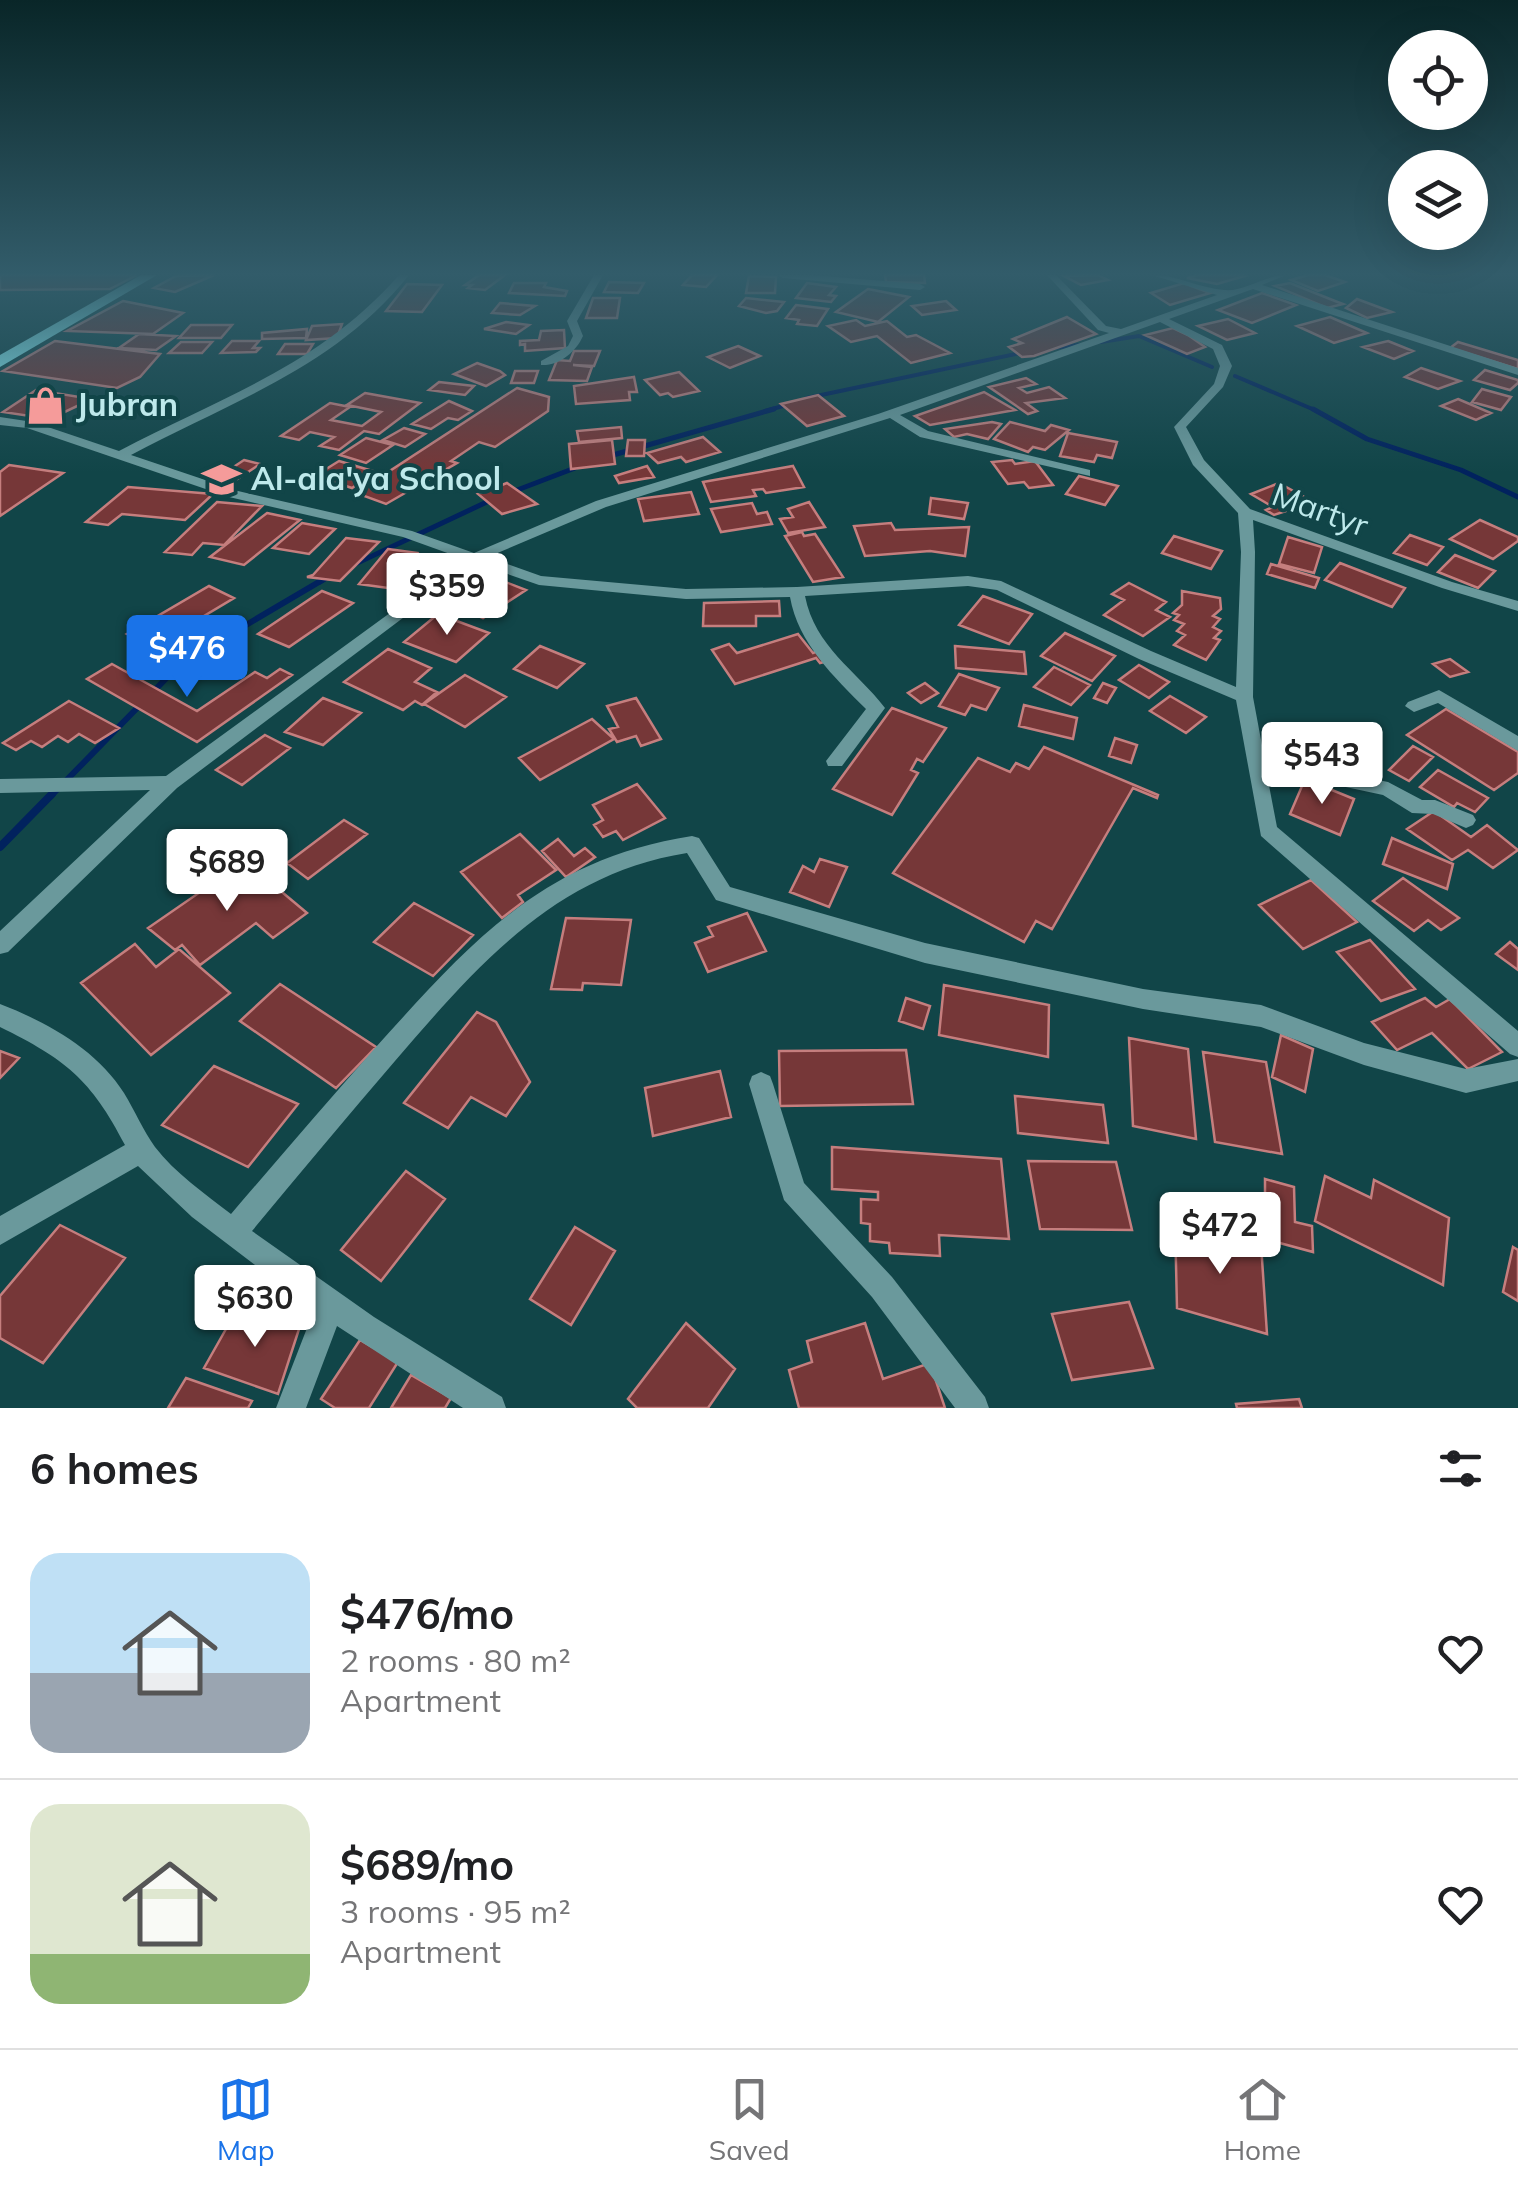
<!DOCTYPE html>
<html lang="en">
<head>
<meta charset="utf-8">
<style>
  :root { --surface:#fff; --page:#f6f6f6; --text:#202124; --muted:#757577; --line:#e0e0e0; --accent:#1a73e8 }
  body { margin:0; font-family:Mulish,sans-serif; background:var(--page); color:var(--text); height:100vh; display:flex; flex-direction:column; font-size:38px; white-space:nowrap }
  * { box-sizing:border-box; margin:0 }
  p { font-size:32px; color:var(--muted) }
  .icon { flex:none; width:55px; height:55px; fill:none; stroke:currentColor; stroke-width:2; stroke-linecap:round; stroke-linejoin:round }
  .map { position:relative; height:1408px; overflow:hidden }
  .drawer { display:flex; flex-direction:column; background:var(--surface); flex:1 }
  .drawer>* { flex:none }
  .fabs { position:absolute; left:1388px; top:30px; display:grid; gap:20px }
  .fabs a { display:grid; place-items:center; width:100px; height:100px; border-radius:50%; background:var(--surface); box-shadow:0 10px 40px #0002; font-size:50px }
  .price { position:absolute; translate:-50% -85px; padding:0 22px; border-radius:10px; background:#fff; color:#222; font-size:32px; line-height:65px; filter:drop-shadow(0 2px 5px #0008) }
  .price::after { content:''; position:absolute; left:50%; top:60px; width:30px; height:22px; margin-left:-15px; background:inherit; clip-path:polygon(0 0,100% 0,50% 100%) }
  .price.on { background:var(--accent); color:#fff }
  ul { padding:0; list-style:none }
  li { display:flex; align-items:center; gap:30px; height:250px; padding:0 30px }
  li+li { border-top:2px solid var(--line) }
  li span { display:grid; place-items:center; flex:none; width:280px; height:200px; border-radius:30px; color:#555 }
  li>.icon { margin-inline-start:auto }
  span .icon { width:120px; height:120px; fill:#fffc; stroke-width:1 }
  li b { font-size:42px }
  h2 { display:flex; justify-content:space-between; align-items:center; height:120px; padding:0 30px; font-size:42px }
  .tabs { display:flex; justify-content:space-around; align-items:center; height:140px; border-top:2px solid var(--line); background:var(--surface); font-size:28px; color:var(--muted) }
  .tabs a { display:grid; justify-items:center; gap:5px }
  .tabs .on { color:var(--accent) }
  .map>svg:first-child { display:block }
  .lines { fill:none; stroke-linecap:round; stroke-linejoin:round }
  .stream-far3 { stroke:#01225e; stroke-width:4 }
  .stream-far2 { stroke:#01225e; stroke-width:5 }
  .stream-far1 { stroke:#01225e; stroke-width:6 }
  .stream { stroke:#01225e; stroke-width:8 }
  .building { fill:#763738; stroke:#c57e7e; stroke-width:2.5 }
  .minor { fill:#6a999c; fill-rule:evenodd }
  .major { fill:#8ef4fa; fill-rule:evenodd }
  .labels { text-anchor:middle; stroke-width:8; stroke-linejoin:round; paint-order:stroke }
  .far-poi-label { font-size:32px; font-weight:bold; fill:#bee9eb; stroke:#114548; text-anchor:start }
  .far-street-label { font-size:32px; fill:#bee9eb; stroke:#114548 }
</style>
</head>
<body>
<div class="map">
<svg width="1518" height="1408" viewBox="0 0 1518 1408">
  <rect width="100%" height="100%" fill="#114548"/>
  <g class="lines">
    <path class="stream-far3" d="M1101,342l38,-6 73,31
      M1052,348l27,-3
      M1235,376l82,35
      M807,398l218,-46
      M765,411l25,-7"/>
    <path class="stream-far2" d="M1313,409l54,30 94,31 57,27
      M606,457l168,-48
      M512,492l63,-24
      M353,565l138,-65
      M320,582l8,-5"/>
    <path class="stream-far1" d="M152,693l28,-29 144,-85
      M50,797l93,-95"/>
    <path class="stream" d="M0,847l52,-53"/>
  </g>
  <path class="building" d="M0,275h137l-27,14 -110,1z
    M214,275l-39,17 -21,-4 22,-12z
    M479,275h26l-20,15 -17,-2 4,-3h-7z
    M692,275h25l-11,12 -23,-2z
    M885,275h39l1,8 -39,-1z
    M1098,275l10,5 -27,5 -17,-9z
    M1197,275h45l3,1 -28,8 -30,-6z
    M1308,275h17l20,7 -27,9 -27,-11z
    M749,276l27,1 -1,16h-29z
    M609,282l35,1 -6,10 -34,-1z
    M514,283h32l-2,4 23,4 -2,5 -56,-3z
    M807,283l29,4 -7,8 7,1 -5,6 -35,-4z
    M1184,283l26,10 -40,12 -19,-12z
    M1290,283l45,18 8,3 -16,4 -52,-22z
    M407,284l35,1 -20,27 -36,-1z
    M868,289l41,8 -31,25 -42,-10z
    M1262,293l34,12 -44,18 -34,-13z
    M593,298h27l-3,20h-31z
    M746,298l38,4 -7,9 -11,2 -27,-7z
    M1357,299l35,13 -25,6 -21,-10z
    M123,301l60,12 -30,21 -86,-3z
    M946,301l10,9 -34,5 -10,-9z
    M500,303l35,3 -15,9 -28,-2z
    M796,305l32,4 -11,17 -20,-2 2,-4 -13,-2z
    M1067,317l29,17 -62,22 -12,1 -13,-10 13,-4 -9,-4z
    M1330,317l37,16 -33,10 -37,-17z
    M1228,319l27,14 -28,7 -29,-14z
    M856,320l9,6 22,-5 20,16 9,-2 34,18 -39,10 -34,-27 -26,6 -23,-16z
    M506,322l23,3 -13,9 -32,-5z
    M342,324l-5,14 -31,2 6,-14z
    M191,325h41l-11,13h-42z
    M1173,328l15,7 17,12 -18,7 -42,-19z
    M307,329l-1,9 -44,1v-6z
    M564,330l1,18 -40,3v-7l-5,1v-4l19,-1 2,-9z
    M139,334l37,2 -20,14 -37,-2z
    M55,341l105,13 -20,23 -23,11 -114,-17z
    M232,341h27l-6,7h7l-4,4 -35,1z
    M1388,341l25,10 -19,8 -31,-12z
    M181,342h31l-10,11h-33z
    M1458,342l60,18v9l-68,-21z
    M285,344h28l-6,10h-29z
    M738,346l22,10 -30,12 -22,-11z
    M574,351h26l-6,15 -21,-1 19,2 -5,14 -38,-1 8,-20 13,1z
    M477,363l23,8 5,4 -19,11 -32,-12z
    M1421,368l39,13 -22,8 -33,-12z
    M1485,370l33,10v3l-8,7 -36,-10z
    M515,371h23l-4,12h-23z
    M679,372l20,19 -26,6 -5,-4 -8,2 -15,-15z
    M634,377l3,15h-8l1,8 -54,4 -2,-18z
    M1026,378l10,6 -17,4 8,5 22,-6 16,11 -39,5 11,8 -9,3 -39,-27z
    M439,382l35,4 -9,9 -36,-5z
    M517,388l32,9 -1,14 -53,36 -16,-5 -28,19 6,2 -71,41 -30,-11z
    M1482,389l29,8 -10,13 -29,-8z
    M36,390l56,9 -42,20 -47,-7z
    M984,392l31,18 -85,15 -15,-9z
    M365,393l55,10 -41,31 -15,-3 -25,19 -19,-4 14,-9 -24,-5 -11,8 -18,-4 49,-33 20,4 -19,13 31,6 19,-14 -34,-7z
    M818,395l26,21 -37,10 -26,-22z
    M1458,399l33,14 -15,7 -35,-14z
    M449,401l23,10 -14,9 -10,-2 -17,11 -19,-5z
    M992,422l9,2 -13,15 -21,-5 -13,3 -9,-8z
    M1010,422l35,9 6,-6 18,5 -24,20 -12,-3 -5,5 -34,-13z
    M621,427l1,11 -43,4 -2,-11z
    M404,428l21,6 -20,13 -22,-7z
    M1068,433l49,9 -5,16 -15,-3 -3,7 -34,-6z
    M703,437l17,15 -34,10 -5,-5 -23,6 -11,-10z
    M366,438l27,7 -27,18 -26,-8z
    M612,440l3,24 -44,5 -2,-25z
    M628,440h17l-1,16h-18z
    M244,460l16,4 -24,16 -16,-4z
    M1012,460l3,4 20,-3 18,24 -24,3 -5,-6 -16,2 -16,-22z
    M339,461l37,11 -24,16 -37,-12z
    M9,465l54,8 -63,43v-44z
    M647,466l7,11 -35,6 -4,-7z
    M793,466l11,21 -38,6 -3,-4 -10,1 3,6 -45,6 -8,-20z
    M1079,476l39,10 -13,19 -39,-11z
    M507,483l30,21 -35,10 -24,-20z
    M1279,483l27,15 -23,8 6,4 -15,5 -8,-5 7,-3 -22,-13z
    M128,487l85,7 -28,26 -63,-6 -14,11 -22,-3z
    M691,492l8,22 -55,7 -6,-22z
    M931,498l37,5 -4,16 -35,-5z
    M217,502l45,4 -38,39 -21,-2 -11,12 -27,-3z
    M809,502l16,25 -37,6 -8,-14 13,-2 -5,-8z
    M752,503l5,11 10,-2 5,12 -51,8 -10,-23z
    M267,513l33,7 -56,45 -34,-8z
    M1480,520l38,17v4l-25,18 -43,-20z
    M302,523l33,6 -26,25 -36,-6z
    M891,523l4,7 74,-3 -4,29 -35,-5 -65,5 -11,-30z
    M802,532l2,4 11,-2 28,43 -30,5 -28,-46z
    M1410,535l33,12 -16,18 -33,-12z
    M1174,536l48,15 -11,18 -49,-16z
    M1288,537l34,10 -8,26 -35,-9z
    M346,538l33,4 -39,39 -33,-4 6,-2z
    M388,549l29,4 -4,5 20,3 -23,30 -51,-7z
    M1455,555l40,16 -17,17 -40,-16z
    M1340,563l65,25 -13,19 -67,-27z
    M1271,564l48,14 -4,10 -48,-14z
    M490,576l36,14 -43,28 -31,-13z
    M1129,583l37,19 -10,8 14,7 -27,19 -39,-21 20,-15 -12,-6z
    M209,586l25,12 -82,49 -25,-13z
    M322,591l31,12 -64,44 -31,-13z
    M1182,591l38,7 1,11 -8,7 7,3 -7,8 8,4 -7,7 6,2 -14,20 -32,-15 11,-10 -8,-4 7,-7 -10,-4 5,-5 -6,-2 9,-8z
    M983,596l49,18 -23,30 -50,-19z
    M779,601l1,15h-24v10h-53l1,-23z
    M438,614l51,19 -33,29 -52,-20z
    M1065,633l50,23 -23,25 -51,-25z
    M798,634l15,19 8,-3 7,11 -8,2 -4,-5 -81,26 -23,-34 17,-6 8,9z
    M540,646l44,18 -27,24 -43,-19z
    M955,646l69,6 2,22 -70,-6z
    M388,649l43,19 -16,14 22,10 -15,13 -7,-4 -12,9 -59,-28z
    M1450,659l18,13 -18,5 -17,-13z
    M112,664l85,47 58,-39 12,6 13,-9 12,6 -95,67 -110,-63z
    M1139,665l30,17 -20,16 -30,-18z
    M1054,667l36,18 -19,20 -37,-18z
    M959,674l40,14 -13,22 -15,-5 -6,10 -26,-9z
    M465,675l41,22 -41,30 -41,-23z
    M925,683l13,10 -17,10 -13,-10z
    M1103,683l13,5 -9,15 -13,-5z
    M1170,696l36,21 -20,16 -36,-22z
    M323,698l38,15 -38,32 -38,-13z
    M636,698l25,41 -20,7 -5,-10 -19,6 -8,-13 9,-2 -11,-21z
    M69,701l50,27 -24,15 -16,-9 -11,8 -10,-6 -16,11 -11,-6 -15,9 -13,-7z
    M1024,705l53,13 -4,21 -54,-13z
    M892,708l54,20 -23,34 -6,-3 -6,11 7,3 -26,42 -59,-26z
    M1446,709l72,43v21l-24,17 -87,-55z
    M592,719l22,20 -74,41 -21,-22z
    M265,735l25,13 -48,37 -26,-15z
    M1115,738l22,7 -6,18 -22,-7z
    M1413,746l20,11 -24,24 -20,-11z
    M1044,747l114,48 -1,3 -24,-10 -81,141 -16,-8 -12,21 -131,-69 85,-115 32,14 6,-9 13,6z
    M1438,770l50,28 -13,14 -18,-9 -3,4 -34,-20z
    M1305,779l49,20 -14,36 -50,-21z
    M637,784l28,34 -42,22 -7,-9 -13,6 -9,-12 9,-5 -10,-15z
    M1434,811l37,26 16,-12 31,25 -25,18 -25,-18 -16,10 -45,-31z
    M344,820l23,14 -59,45 -21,-16z
    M520,834l36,36 -38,25 5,7 -21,16 -41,-46z
    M1392,838l61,26 -6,25 -64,-25z
    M558,839l16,17 11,-8 10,9 -29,20 -24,-26z
    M820,859l27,8 -18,40 -39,-15 13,-26 11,6z
    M245,861l62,52 -34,25 -17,-15 -56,42 -18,-20 -7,5 -27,-22z
    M1403,878l56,40 -18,12 -13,-10 -14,11 -41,-30z
    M1311,880l46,42 -54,27 -44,-44z
    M414,903l59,32 -40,41 -59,-34z
    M747,913l19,38 -58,21 -13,-29 18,-7 -5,-9z
    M566,918l65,2 -10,65 -38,-2 -1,7 -31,-1z
    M1370,940l45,49 -34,12 -44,-49z
    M1510,942l8,7v21l-22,-16z
    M135,944l21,23 23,-18 51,44 -79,62 -70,-72z
    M280,984l96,63 -40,41 -96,-67z
    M944,985l105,20 -1,52 -109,-22z
    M906,998l24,8 -7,23 -24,-8z
    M1425,998l11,9 14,-8 52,53 -34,17 -36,-36 -35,17 -25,-28z
    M477,1012l19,10 34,60 -24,34 -35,-19 -23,31 -44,-25z
    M1281,1035l32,14 -8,43 -33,-15z
    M1129,1038l59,11 8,90 -63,-13z
    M906,1050l7,54 -133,2 -1,-55z
    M0,1051l19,7 -19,20z
    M1203,1052l63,10 16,92 -67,-12z
    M214,1066l84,38 -50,63 -86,-42z
    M720,1071l11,46 -78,19 -8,-48z
    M1015,1096l88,9 5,38 -90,-10z
    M832,1147l169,12 8,80 -70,-4 1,21 -50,-3 -1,-10 -19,-2v-17l-9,-1v-24l17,1v-8l-46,-3z
    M1028,1161l88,1 16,68 -92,-1z
    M406,1171l39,28 -64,82 -40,-31z
    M1325,1176l46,22 3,-18 75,38 -6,67 -128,-64z
    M1265,1179l29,8 1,35 17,4 1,26 -48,-13z
    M1175,1221l86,23 6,90 -90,-26z
    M60,1225l65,33 -82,105 -43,-25v-42z
    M575,1227l40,24 -44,74 -41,-26z
    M1513,1247l5,3v51l-15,-9z
    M1129,1302l24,66 -81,12 -20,-66z
    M239,1306l61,20 -22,68 -74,-26z
    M686,1323l49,46 -27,39h-71l-9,-9z
    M865,1323l18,56 47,-16 15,45h-146l-10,-38 23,-8 -5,-21z
    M360,1340l38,22 -29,46h-34l-14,-9z
    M411,1375l40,23 -6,10h-54z
    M186,1378l66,23 -4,7h-80z
    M1299,1399l3,9h-65l-1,-4z"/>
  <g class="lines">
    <path class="minor" d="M399,275h10c-73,92 -177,126 -278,180l107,36 174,40 62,22 122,-52 282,-87 231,-81 -11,-3 -51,-55h9l50,51 15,3 96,-34 -65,-20c25,0 47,13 72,15 20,2 41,-15 62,-15l-24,10 256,83v7l-265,-86 -84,30 53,26 10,21 -9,21 -37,40 18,33 46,49 202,73 66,19v10l-76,-23 -189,-68 2,32 -2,145 11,59 124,26 34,18h13l38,15 3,5 -3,5 -7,3 -33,-14 -21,-1 -29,-18 -117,-25 11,57 241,204v26l-8,-3 -249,-218 -25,-136 -97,-41 -142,-69 -29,-4 -163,10c10,51 51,74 80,112l-43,58h-14l-2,-5 40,-52c-32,-32 -68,-66 -76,-112l-104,2 -147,-14 -63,-22 -299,225 -169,164 -8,2v-23l150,-141 -150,3v-14l166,-3 298,-217 -61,-22 -174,-40 -202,-69 -27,-3v-8l33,5 86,29c104,-55 200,-85 280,-176zM1160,322l53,27 7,17 -6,18 -40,43 19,38 45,48 3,39 -5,135 -85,-36 -150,-70 -33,-5 -171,11 -111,2 -145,-13 -53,-19 118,-50 284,-89 30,19 170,39v-6l-162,-39 -28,-16z
      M594,275h9l-26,46 6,15c-7,16 -24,30 -42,29v-4l27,-15 5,-10 -6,-15z
      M778,275h33l109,9 5,3 -5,3 -137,-12z
      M1439,690l79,46v15l-80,-48 -24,9 -9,-6 3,-4z
      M692,836l7,2 31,49 195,56 218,46 118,16 103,38 102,26 52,-10v22l-52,12 -102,-28 -103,-38 -118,-18 -218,-46 -209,-63 -29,-47c-132,21 -210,113 -292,208 -48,56 -96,113 -143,170l122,86 128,80 4,11h-43l-126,-82 -31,82h-30l38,-98 -122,-93 -54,-51 -138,79v-29l125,-71c-34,-66 -60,-86 -125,-118v-23c47,18 97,46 124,89 11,18 19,37 31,54 20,26 50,47 76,67 48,-56 96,-112 145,-167 95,-105 167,-188 316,-211z
      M761,1072l9,4 3,8 31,99 88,94 93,120 4,11h-34l-83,-111 -88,-97 -35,-116 3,-8z"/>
    <path class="major" d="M141,275h16l-157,92v-12z"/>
  </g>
  <linearGradient id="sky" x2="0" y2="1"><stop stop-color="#092628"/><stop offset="0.58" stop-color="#325c6a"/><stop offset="1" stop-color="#325c6a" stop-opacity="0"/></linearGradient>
  <rect width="1518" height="472" fill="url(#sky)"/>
  <defs>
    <symbol id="shop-bare" viewBox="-9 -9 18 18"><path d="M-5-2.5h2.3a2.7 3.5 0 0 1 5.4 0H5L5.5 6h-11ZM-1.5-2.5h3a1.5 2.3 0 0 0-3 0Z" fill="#f59b9a" stroke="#114548" stroke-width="2.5" paint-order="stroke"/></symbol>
    <symbol id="school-bare" viewBox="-9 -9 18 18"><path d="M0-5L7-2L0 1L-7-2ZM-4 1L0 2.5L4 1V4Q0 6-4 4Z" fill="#f59b9a" stroke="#114548" stroke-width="2.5" paint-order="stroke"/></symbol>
  </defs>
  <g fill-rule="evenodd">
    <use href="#shop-bare" x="18" y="378" width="55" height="55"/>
    <use href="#school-bare" x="194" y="452" width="55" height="55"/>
  </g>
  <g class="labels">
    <g class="far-poi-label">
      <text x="76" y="416">Jubran</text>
      <text x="251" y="490">Al-ala'ya School</text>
    </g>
    <g class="far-street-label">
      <text transform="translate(1320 510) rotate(20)" y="11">Martyr</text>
    </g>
  </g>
</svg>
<div class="fabs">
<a><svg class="icon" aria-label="locate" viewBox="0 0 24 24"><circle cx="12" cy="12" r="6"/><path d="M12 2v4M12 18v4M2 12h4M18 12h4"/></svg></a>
<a><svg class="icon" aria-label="layers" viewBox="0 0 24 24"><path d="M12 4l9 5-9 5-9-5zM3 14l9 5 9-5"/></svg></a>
</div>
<b class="price" style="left:447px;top:638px">$359</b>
<b class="price on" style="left:187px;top:700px">$476</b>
<b class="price" style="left:1322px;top:807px">$543</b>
<b class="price" style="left:227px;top:914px">$689</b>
<b class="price" style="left:1220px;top:1277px">$472</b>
<b class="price" style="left:255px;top:1350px">$630</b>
</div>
<section class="drawer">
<h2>6 homes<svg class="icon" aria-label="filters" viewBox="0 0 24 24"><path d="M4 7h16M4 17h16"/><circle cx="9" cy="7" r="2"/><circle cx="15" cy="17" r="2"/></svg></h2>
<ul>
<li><span style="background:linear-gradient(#bfe0f5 60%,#9aa5b1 0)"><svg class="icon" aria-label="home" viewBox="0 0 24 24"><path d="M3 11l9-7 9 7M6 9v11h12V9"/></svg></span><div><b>$476/mo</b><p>2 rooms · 80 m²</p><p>Apartment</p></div><svg class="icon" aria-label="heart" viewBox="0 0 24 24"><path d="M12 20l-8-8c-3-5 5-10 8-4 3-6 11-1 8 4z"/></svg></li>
<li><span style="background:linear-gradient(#dfe7d0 75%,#8fb573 0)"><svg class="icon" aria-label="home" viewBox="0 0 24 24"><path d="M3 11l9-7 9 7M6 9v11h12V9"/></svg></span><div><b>$689/mo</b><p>3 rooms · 95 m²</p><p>Apartment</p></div><svg class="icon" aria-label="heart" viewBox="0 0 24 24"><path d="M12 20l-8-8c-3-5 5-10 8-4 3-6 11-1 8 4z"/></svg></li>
</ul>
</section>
<nav class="tabs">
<a class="on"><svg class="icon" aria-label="map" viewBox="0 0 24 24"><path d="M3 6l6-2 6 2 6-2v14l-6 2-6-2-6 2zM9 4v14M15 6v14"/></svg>Map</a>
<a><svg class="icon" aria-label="saved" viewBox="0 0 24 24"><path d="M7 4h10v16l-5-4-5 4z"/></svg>Saved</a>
<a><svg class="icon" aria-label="home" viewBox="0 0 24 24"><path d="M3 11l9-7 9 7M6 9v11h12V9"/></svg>Home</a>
</nav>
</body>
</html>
